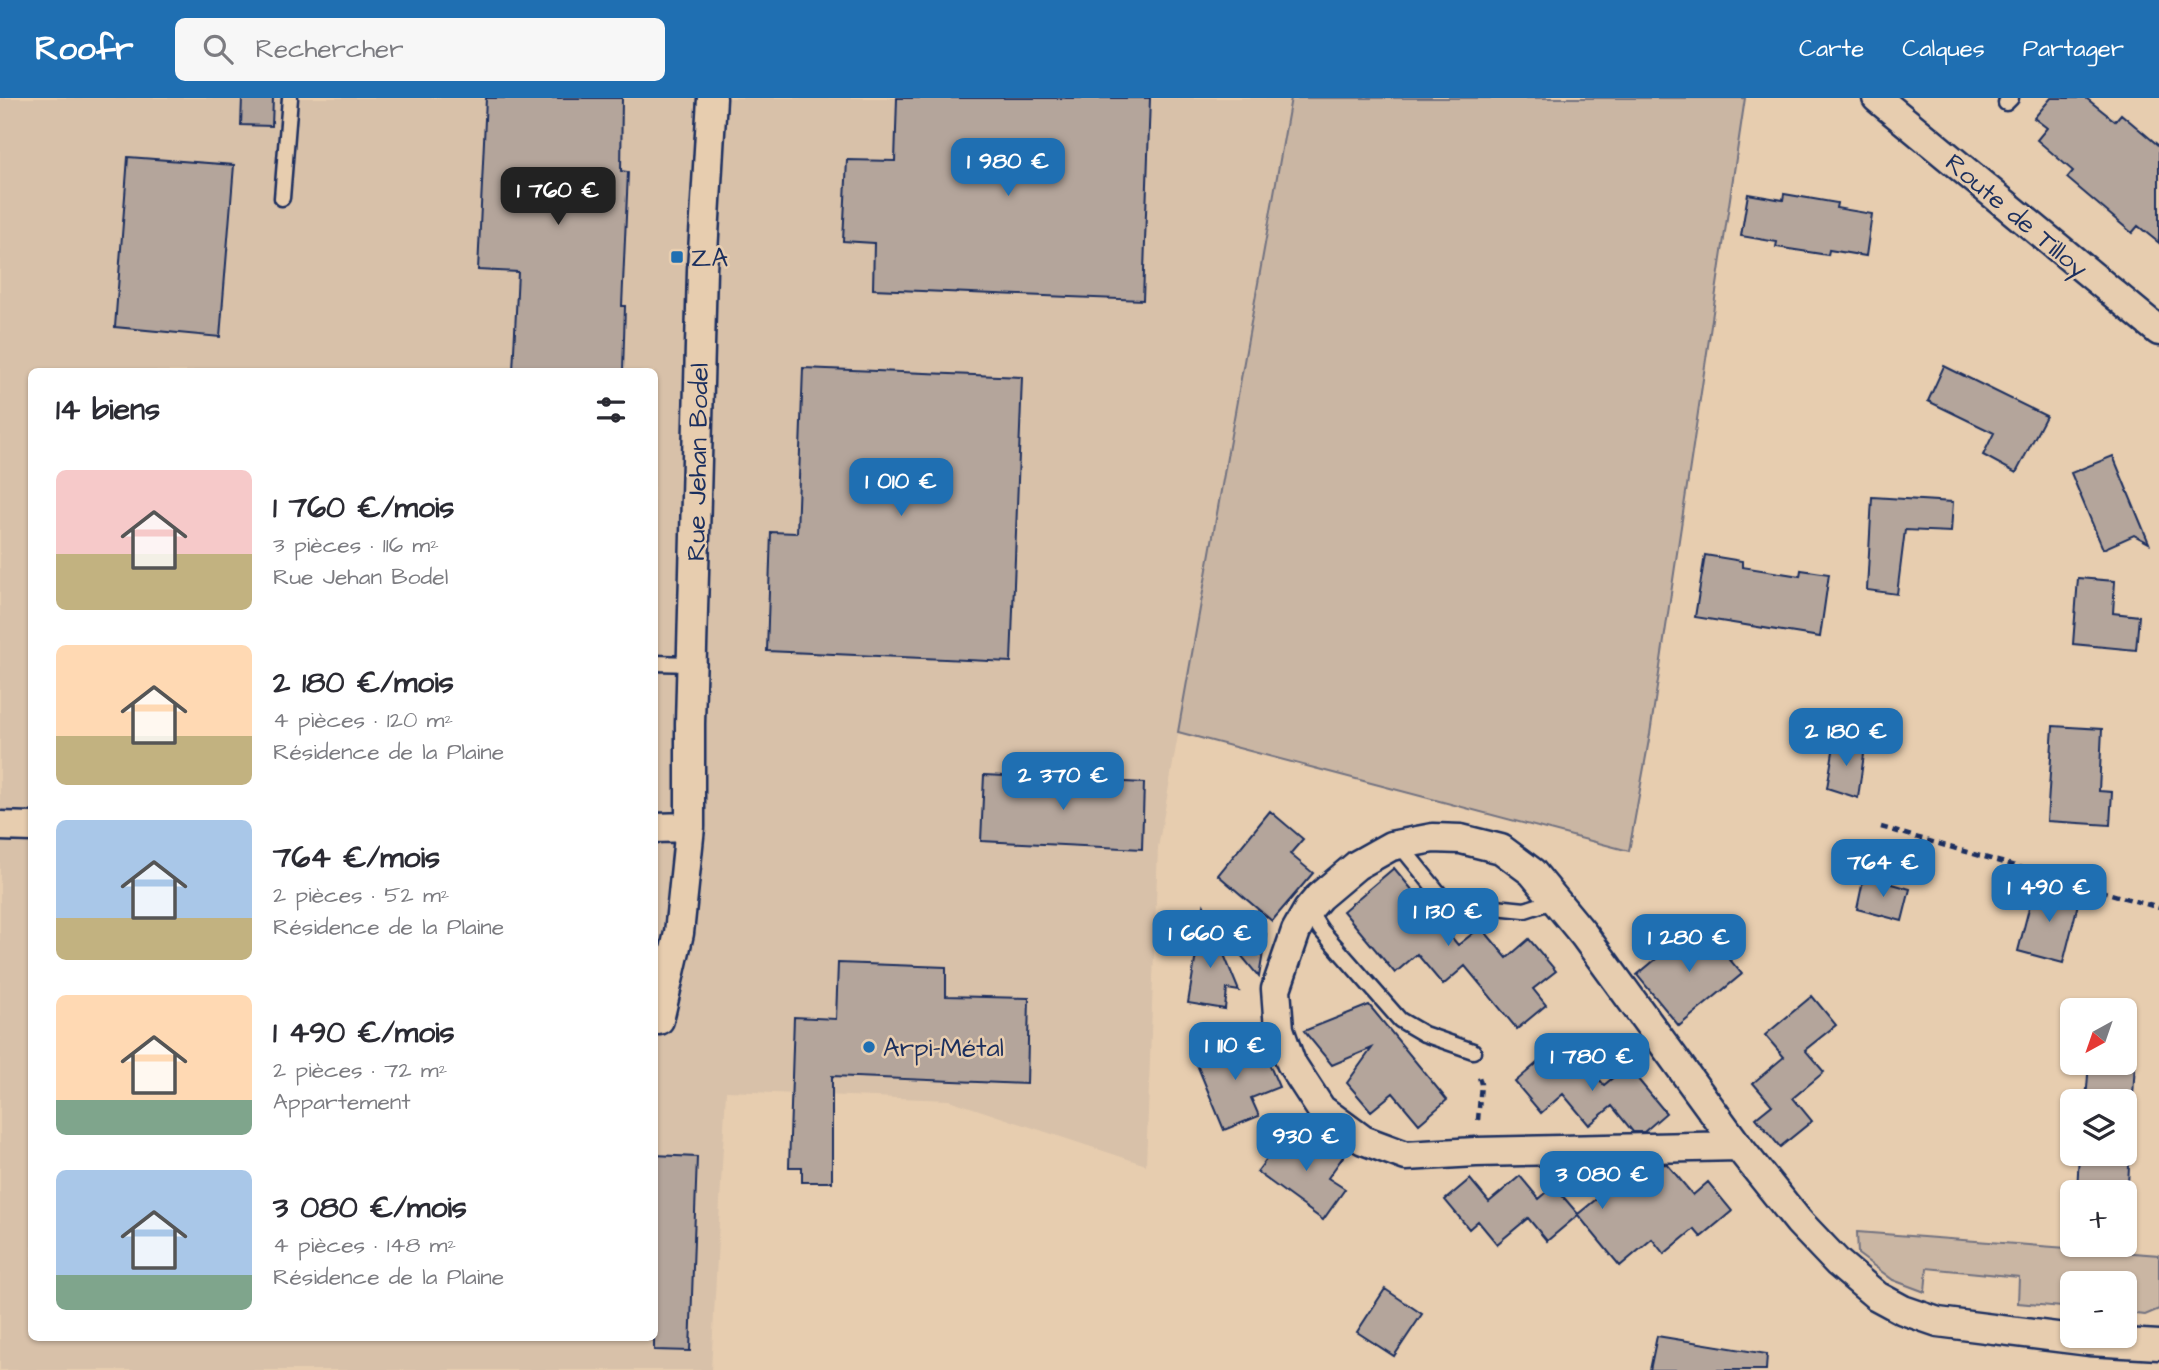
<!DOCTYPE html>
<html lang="fr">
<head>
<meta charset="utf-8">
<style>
  :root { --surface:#fff; --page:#f7f7f7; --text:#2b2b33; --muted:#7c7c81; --accent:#1f6fb2 }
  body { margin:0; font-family:"Architects Daughter",sans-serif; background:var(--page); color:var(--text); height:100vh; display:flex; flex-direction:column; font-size:26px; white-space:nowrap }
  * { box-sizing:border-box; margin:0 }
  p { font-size:23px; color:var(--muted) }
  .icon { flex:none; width:38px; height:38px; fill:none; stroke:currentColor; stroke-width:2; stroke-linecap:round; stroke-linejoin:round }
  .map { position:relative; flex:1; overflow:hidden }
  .sheet { position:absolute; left:28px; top:270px; width:630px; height:973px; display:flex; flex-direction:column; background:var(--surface); border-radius:10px; box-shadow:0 2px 5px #0004 }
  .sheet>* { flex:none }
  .needle { width:46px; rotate:220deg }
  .fabs { position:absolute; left:2060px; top:900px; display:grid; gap:14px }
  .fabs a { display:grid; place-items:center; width:77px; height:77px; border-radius:10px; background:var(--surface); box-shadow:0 2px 5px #0004; font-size:35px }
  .price { position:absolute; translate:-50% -60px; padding:0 16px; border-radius:14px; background:var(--accent); color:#fff; font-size:23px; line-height:46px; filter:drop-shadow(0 2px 4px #0008) }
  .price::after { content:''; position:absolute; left:50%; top:42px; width:21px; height:16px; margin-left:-10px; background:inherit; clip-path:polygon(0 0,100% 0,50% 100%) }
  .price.active { background:#222; color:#fff }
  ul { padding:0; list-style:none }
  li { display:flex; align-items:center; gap:21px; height:175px; padding:0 28px }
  li span { display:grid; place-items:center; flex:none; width:196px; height:140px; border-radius:10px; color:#555 }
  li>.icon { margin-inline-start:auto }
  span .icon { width:84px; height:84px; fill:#fffc; stroke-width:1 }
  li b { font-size:30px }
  h2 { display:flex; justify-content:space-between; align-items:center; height:84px; padding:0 28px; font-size:30px }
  header { display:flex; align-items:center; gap:42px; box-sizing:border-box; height:98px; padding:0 35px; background:var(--accent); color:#fff }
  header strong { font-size:33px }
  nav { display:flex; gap:38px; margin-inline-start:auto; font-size:24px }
  .search { width:490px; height:63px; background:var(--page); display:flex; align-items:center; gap:18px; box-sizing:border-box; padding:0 24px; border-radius:10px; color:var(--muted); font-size:26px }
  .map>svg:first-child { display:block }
  .built { fill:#d8c1a9; fill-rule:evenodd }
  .green { fill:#cab6a3; stroke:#727280; stroke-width:2 }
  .building { fill:#b4a59b; stroke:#1b2f5e; stroke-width:2 }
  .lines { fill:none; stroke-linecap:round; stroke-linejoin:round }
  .service-casing { stroke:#1b2f5e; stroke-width:19 }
  .minor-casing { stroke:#1b2f5e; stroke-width:33 }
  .path { stroke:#1b2f5e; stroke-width:4.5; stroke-dasharray:7 5; stroke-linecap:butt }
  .service { stroke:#e7cdaf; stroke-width:14 }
  .minor { stroke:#e7cdaf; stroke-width:28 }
  .poi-dot { fill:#1f6fb2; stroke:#e7cdaf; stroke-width:2.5 }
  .labels { text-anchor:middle; stroke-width:5; stroke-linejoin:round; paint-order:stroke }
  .street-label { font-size:26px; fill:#1b2f5e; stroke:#e7cdaf }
  .poi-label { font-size:26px; fill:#1b2f5e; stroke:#e7cdaf; text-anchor:start }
</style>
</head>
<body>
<header>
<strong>Roofr</strong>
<div class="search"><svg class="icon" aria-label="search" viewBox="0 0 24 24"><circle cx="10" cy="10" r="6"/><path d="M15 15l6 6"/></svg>Rechercher</div>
<nav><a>Carte</a><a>Calques</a><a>Partager</a></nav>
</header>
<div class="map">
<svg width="2159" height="1272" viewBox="0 0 2159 1272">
  <rect width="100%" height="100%" fill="#e7cdaf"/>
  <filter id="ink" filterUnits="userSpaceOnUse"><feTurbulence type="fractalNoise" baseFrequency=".0143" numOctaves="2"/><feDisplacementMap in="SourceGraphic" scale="14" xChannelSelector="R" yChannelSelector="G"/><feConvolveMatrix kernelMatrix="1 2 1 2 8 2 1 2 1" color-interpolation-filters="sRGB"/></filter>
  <g filter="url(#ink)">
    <path class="built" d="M0,0h1291l-133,750 -12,317 -197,-65 -223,-9 -15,279h-711zM32,273h622v966h-622z"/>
    <path class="green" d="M1291,0h454l-95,636 -21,117 -451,-119z
      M1857,1134l302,23v54l-14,6 -20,-2 -1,-30h-52v25l-54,-5 1,-26 -92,-9 -2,24 -32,-12 -35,-26z"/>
    <path class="building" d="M242,0h31l-1,28 -31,-1z
      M486,0h136l-1,73 7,1 -6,134h3l-2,65h-110l5,-99 -40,-2z
      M897,0h253l-7,202 -270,-11 1,-46 -31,-2 4,-81 48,1z
      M2051,0h35l29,23 6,-7 38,32v97l-21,-17 -6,7 -65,-55 6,-7 -36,-31 10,-12 -13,-10z
      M128,59l106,8 -14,172 -105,-10z
      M1748,96l35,6 1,-6 53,9 -1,5 36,6 -6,42 -37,-6 -1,5 -52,-8 1,-5 -36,-6z
      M1944,268l102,50 -30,57 -33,-18 11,-22 -66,-32z
      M803,270l219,9 -11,285 -244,-11 4,-119 26,1z
      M2113,358l26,63 10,24 -15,-8 -31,14 -32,-76z
      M1872,399l81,5 -2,30 -46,-2 -8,64 -30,-4z
      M1705,457l37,6v6l58,9 1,-6 28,4 -9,63 -125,-20z
      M2078,480l37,3 -2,32 26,3 -3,34 -63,-6z
      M2053,628l49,3 -3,62 13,1 -2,33 -63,-4z
      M1835,641l30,8 -7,51 -31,-10z
      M984,677l160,8 -2,66 -161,-8z
      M1270,713l33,28 -13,15 23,19 -41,48 -54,-46z
      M1394,770l64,77 23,-18 26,31 22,-19 27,32 -23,18 13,16 -29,24 -52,-63 -22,19 -26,-31 -22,19 -52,-62z
      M1864,778l46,13 -8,32 -45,-12z
      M2035,787l45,11 -17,67 -45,-12z
      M1204,808l35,85 -12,-2 -2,20 -37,-6z
      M1699,825l43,51 -63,52 -42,-51z
      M1216,827l50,9 -7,43z
      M838,865l108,4v29l83,2 -2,86 -195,-8v106h-30v-15h-13l5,-150 42,2z
      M1812,898l24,29 -31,25 19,22 -31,26 19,23 -32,26 -24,-29 16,-13 -19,-22 31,-26 -19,-22z
      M1369,907l78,95 -28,24 -26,-31 -22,18 -24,-28 25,-35 -40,17 -28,-34z
      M1228,943l8,19 11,-3 14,-12 18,42 -28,11 8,18 -35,14 -31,-75z
      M1579,957l25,30 23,-19 39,47 -22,19h-11l-21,-26 -23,19 -26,-31 -22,19 -26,-31 28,-24 13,15z
      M2089,964h46l-10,174 -1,-44h-47l2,-39h45v-52h-38z
      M1312,1032l33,24 -17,24 17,11 -22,31 -66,-48 22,-30 16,11z
      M654,1057l43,2 -7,194 -36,-1z
      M1667,1066l26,31 15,-13 24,29 -31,26 -7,-8 -30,25 -12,-15 -32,27 -42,-51 -31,26 -19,-23 -31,26 -19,-23 -9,8 -24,-29 25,-21 19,23 31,-26 19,23 15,-13 24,28 60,-49z
      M1385,1191l37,25 -28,42 -37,-24z
      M1657,1238l110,18 -1,16h-116z"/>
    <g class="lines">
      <defs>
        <path id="service" d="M2006,5l5,-5
          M282,100l8,-100
          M654,565l38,1
          M1399,746l47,58 79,8 31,-10
          M1308,812l13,20 79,90 24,14 49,17"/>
        <path id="minor" d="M1877,0l282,233
          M0,728l32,1
          M654,730l36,-1
          M659,922l20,-87 11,-106v-103l12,-454 10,-172
          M1738,1048l-262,6 -70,4 -43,-16 -42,-31 -30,-46 -12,-34 -3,-40 20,-58 12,-21 11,-13 38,-32 34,-19 42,-8 28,1 40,10 31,23 52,63 154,211 61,76 39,41 39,33 26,14 35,12 151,19 70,4"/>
      </defs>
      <use href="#service" class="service-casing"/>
      <use href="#minor" class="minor-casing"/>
      <path class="path" d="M1881,729l278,81
        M1478,1022l3,-36 -3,-11"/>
      <use href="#service" class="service"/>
      <use href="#minor" class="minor"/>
    </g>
  </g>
  <g class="poi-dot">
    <rect x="670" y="152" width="14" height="14" rx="3.5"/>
    <circle cx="869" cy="949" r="7"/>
  </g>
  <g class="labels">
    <g class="street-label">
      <text transform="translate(2017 117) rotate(40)" y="9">Route de Tilloy</text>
      <text transform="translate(697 364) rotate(-89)" y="9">Rue Jehan Bodel</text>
    </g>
    <g class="poi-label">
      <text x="691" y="168">ZA</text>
      <text x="883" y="958">Arpi-Métal</text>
    </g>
  </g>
</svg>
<div class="fabs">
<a><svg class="needle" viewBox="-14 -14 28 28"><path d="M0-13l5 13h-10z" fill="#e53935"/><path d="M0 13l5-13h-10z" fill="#7c7c81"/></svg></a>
<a><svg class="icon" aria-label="layers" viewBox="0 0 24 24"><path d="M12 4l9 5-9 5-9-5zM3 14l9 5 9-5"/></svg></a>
<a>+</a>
<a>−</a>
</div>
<b class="price" style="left:1008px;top:100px">1 980 €</b>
<b class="price active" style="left:558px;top:129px">1 760 €</b>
<b class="price" style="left:901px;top:420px">1 010 €</b>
<b class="price" style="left:1846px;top:670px">2 180 €</b>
<b class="price" style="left:1063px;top:714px">2 370 €</b>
<b class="price" style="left:1883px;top:801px">764 €</b>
<b class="price" style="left:2049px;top:826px">1 490 €</b>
<b class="price" style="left:1448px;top:850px">1 130 €</b>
<b class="price" style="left:1210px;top:872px">1 660 €</b>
<b class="price" style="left:1689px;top:876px">1 280 €</b>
<b class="price" style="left:1235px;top:984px">1 110 €</b>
<b class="price" style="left:1592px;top:995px">1 780 €</b>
<b class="price" style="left:1306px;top:1075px">930 €</b>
<b class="price" style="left:1602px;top:1113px">3 080 €</b>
<section class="sheet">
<h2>14 biens<svg class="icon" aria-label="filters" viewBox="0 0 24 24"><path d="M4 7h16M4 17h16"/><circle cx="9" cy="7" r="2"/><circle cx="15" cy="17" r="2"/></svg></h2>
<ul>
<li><span style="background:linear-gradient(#f6c9c9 60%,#c2b280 0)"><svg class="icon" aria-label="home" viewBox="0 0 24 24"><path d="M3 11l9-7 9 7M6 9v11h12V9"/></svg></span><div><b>1 760 €/mois</b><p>3 pièces · 116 m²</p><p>Rue Jehan Bodel</p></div></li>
<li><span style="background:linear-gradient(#ffd9b3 65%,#c2b280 0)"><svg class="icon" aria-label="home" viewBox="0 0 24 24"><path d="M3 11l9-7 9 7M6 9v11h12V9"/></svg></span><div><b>2 180 €/mois</b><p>4 pièces · 120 m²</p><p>Résidence de la Plaine</p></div></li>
<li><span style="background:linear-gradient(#a9c7e8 70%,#c2b280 0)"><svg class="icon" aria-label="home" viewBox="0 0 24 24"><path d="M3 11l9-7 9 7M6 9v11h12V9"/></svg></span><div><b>764 €/mois</b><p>2 pièces · 52 m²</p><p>Résidence de la Plaine</p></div></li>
<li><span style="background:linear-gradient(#ffd9b3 75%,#7fa58c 0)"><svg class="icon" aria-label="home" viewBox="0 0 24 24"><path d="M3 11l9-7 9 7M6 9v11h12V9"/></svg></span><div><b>1 490 €/mois</b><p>2 pièces · 72 m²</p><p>Appartement</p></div></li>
<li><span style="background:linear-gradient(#a9c7e8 75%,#7fa58c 0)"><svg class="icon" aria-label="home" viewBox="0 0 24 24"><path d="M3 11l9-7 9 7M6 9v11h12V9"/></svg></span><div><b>3 080 €/mois</b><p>4 pièces · 148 m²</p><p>Résidence de la Plaine</p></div></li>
</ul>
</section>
</div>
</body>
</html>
